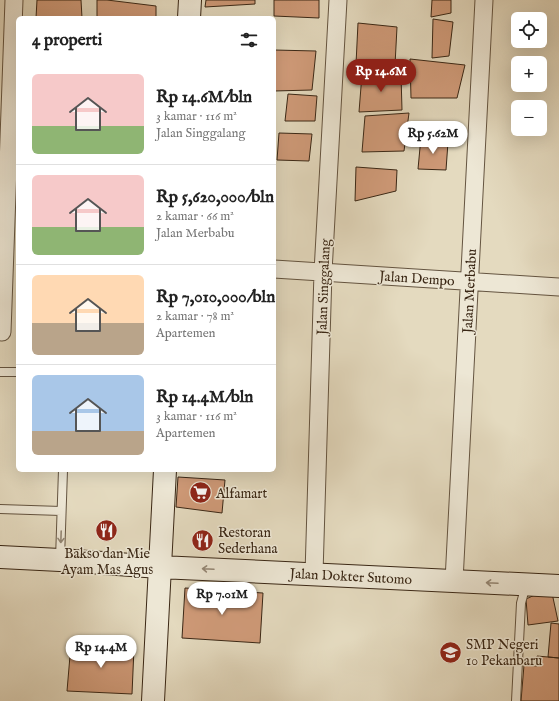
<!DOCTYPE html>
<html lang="id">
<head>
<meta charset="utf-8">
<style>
  :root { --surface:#fff; --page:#f2f2f2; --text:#222; --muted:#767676; --line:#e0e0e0; --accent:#8f2418 }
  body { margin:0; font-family:"IM FELL English",serif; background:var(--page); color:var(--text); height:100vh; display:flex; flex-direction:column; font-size:15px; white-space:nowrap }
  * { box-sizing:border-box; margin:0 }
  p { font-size:13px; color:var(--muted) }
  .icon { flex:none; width:22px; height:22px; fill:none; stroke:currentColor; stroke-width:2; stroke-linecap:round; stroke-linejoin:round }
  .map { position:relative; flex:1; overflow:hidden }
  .sheet { position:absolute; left:16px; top:16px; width:260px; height:456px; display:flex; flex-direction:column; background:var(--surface); border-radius:6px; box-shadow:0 4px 16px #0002 }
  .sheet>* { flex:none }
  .fabs { position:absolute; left:511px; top:12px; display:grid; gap:8px }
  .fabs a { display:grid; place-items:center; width:36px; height:36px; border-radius:6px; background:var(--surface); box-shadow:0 4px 16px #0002; font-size:20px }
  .price { position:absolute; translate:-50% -34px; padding:0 9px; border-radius:14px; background:#fff; color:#222; font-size:13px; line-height:26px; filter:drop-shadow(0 1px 2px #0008) }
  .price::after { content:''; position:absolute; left:50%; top:24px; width:12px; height:9px; margin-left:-6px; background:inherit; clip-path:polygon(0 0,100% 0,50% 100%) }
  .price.active { background:var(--accent); color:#fff }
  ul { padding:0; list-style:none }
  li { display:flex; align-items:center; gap:12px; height:100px; padding:0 16px }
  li+li { border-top:1px solid var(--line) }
  li span { display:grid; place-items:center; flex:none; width:112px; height:80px; border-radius:6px; color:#555 }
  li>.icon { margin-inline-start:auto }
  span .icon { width:48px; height:48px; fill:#fffc; stroke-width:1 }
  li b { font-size:17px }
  h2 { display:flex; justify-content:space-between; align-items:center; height:48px; padding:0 16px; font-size:17px }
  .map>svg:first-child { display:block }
  .building { fill:#cf9a78; stroke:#3a2715 }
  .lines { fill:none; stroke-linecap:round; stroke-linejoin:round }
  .service-casing { stroke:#645440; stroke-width:10 }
  .minor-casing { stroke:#645440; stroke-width:19 }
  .secondary-casing { stroke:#3a2715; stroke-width:24 }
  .service { stroke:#ede7d5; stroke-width:8 }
  .minor { stroke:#ede7d5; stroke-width:17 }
  .secondary { stroke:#ede7d5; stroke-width:22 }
  .oneway { stroke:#948775 }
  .labels { text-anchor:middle; stroke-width:3; stroke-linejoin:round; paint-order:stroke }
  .street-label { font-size:14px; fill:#3a2715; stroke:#ede7d5 }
  .poi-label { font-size:14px; fill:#3a2715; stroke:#ede7d5; text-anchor:start }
</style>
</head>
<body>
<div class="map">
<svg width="559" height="701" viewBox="0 0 559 701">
  <rect width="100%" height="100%" fill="#e4dabf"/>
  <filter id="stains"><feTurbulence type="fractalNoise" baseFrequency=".005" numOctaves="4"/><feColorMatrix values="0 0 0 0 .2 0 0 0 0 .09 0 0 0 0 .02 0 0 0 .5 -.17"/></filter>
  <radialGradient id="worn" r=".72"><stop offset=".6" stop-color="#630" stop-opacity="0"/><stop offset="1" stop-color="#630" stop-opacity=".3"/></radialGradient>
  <path class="building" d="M37,0h44l1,18h-46z
    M97,0h10l49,6v12h-59z
    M206,0h49v4l-50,3z
    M274,0h45v18l-45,-2z
    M432,0h19v13l-20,4z
    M433,19l20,3 -4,34 -17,2z
    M358,23l39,4 -2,38 -39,-1z
    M274,50l42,1 -4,39 -38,1z
    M410,59l55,6 -8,33h-46z
    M362,74l39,1 1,35 -43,2z
    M288,94l29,2 -2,25h-30z
    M409,113l-5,38 -42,1 3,-36z
    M279,133l33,1 -3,27 -32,-1z
    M421,137l27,5 -2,28 -28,-1z
    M356,167l41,3 -1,21 -41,10z
    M178,477l47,3 -3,33 -46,-6z
    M185,588l78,5 -3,50 -78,-5z
    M552,593l6,28 -30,4 -2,-26 11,-5z
    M551,623l8,1v34l-11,-1z
    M71,644l63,4 -2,46 -65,-3z
    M537,656l22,2v43h-38l3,-36 13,1z"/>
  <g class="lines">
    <defs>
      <path id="service" d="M0,372h18
        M0,509l61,2
        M60,559l3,-89
        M516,701l5,-98 5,-18"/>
      <path id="minor" d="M274,269l285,18
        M2,332l12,-332
        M314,574l9,-302 15,-272
        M454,581l30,-581"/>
      <path id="secondary" d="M189,18l1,-18
        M0,557l60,3 100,7 399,19
        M153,701l12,-231"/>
    </defs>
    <use href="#service" class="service-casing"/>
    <use href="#minor" class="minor-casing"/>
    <use href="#secondary" class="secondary-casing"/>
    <use href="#service" class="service"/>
    <use href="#minor" class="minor"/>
    <use href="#secondary" class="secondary"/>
  </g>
  <defs><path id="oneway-shaft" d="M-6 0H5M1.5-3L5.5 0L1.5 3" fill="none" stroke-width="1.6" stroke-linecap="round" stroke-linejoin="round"/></defs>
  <g class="oneway">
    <use href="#oneway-shaft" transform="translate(61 537) rotate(92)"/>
    <use href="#oneway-shaft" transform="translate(208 569) rotate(-177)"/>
    <use href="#oneway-shaft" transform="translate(492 583) rotate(-177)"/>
  </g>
  <defs>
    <symbol id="supermarket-disc" viewBox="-11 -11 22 22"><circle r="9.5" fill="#8f2418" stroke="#ede7d5"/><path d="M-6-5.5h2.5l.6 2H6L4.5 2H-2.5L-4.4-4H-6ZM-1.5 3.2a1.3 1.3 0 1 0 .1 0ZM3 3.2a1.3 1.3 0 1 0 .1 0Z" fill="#fff"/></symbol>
    <symbol id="restaurant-disc" viewBox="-11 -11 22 22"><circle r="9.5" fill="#8f2418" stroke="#ede7d5"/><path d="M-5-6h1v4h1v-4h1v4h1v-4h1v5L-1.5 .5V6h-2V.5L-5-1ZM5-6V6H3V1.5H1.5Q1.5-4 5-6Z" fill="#fff"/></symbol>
    <symbol id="school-disc" viewBox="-11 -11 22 22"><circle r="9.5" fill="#8f2418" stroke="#ede7d5"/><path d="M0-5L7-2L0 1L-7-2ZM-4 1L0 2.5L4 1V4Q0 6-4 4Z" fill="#fff"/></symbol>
  </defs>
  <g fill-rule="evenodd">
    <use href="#supermarket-disc" x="188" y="480" width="25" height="25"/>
    <use href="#restaurant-disc" x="94" y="518" width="25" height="25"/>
    <use href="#restaurant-disc" x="190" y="528" width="25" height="25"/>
    <use href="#school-disc" x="438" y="640" width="25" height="25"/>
  </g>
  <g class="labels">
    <g class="street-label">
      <text transform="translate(417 278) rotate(4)" y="5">Jalan Dempo</text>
      <text transform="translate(323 287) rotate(-88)" y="5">Jalan Singgalang</text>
      <text transform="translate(469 291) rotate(-87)" y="5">Jalan Merbabu</text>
      <text transform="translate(351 576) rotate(3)" y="5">Jalan Dokter Sutomo</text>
    </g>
    <g class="poi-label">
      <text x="216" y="498">Alfamart</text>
      <text x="218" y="537">Restoran<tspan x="218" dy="16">Sederhana</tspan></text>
      <text x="107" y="558" text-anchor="middle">Bakso dan Mie<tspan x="107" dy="16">Ayam Mas Agus</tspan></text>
      <text x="466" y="649">SMP Negeri<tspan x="466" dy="16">10 Pekanbaru</tspan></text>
    </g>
  </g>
  <rect width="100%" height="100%" filter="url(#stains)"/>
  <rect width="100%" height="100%" fill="url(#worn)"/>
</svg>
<div class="fabs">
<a><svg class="icon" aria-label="locate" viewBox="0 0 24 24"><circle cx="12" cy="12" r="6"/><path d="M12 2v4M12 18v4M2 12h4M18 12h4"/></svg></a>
<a>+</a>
<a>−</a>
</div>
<b class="price active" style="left:381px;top:93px">Rp 14.6M</b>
<b class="price" style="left:433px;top:155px">Rp 5.62M</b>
<b class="price" style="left:222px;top:616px">Rp 7.01M</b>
<b class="price" style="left:101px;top:669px">Rp 14.4M</b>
<section class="sheet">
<h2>4 properti<svg class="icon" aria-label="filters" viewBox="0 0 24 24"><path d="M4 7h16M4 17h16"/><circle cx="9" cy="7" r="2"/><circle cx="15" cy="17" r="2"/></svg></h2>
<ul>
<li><span style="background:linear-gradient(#f6c9c9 65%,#8fb573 0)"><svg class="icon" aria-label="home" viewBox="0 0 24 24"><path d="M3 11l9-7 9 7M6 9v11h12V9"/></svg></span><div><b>Rp 14.6M/bln</b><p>3 kamar · 116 m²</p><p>Jalan Singgalang</p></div></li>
<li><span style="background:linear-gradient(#f6c9c9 65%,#8fb573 0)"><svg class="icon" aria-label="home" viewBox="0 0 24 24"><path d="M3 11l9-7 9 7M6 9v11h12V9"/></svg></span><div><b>Rp 5,620,000/bln</b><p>2 kamar · 66 m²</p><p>Jalan Merbabu</p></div></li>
<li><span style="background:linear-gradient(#ffd9b3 60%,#b9a48a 0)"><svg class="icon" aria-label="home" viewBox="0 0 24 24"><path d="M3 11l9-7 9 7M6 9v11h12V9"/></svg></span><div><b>Rp 7,010,000/bln</b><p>2 kamar · 78 m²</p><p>Apartemen</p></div></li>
<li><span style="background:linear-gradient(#a9c7e8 70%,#b9a48a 0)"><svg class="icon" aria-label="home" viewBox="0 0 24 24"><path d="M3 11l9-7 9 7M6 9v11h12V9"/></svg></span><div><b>Rp 14.4M/bln</b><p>3 kamar · 116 m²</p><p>Apartemen</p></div></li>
</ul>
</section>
</div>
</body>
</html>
